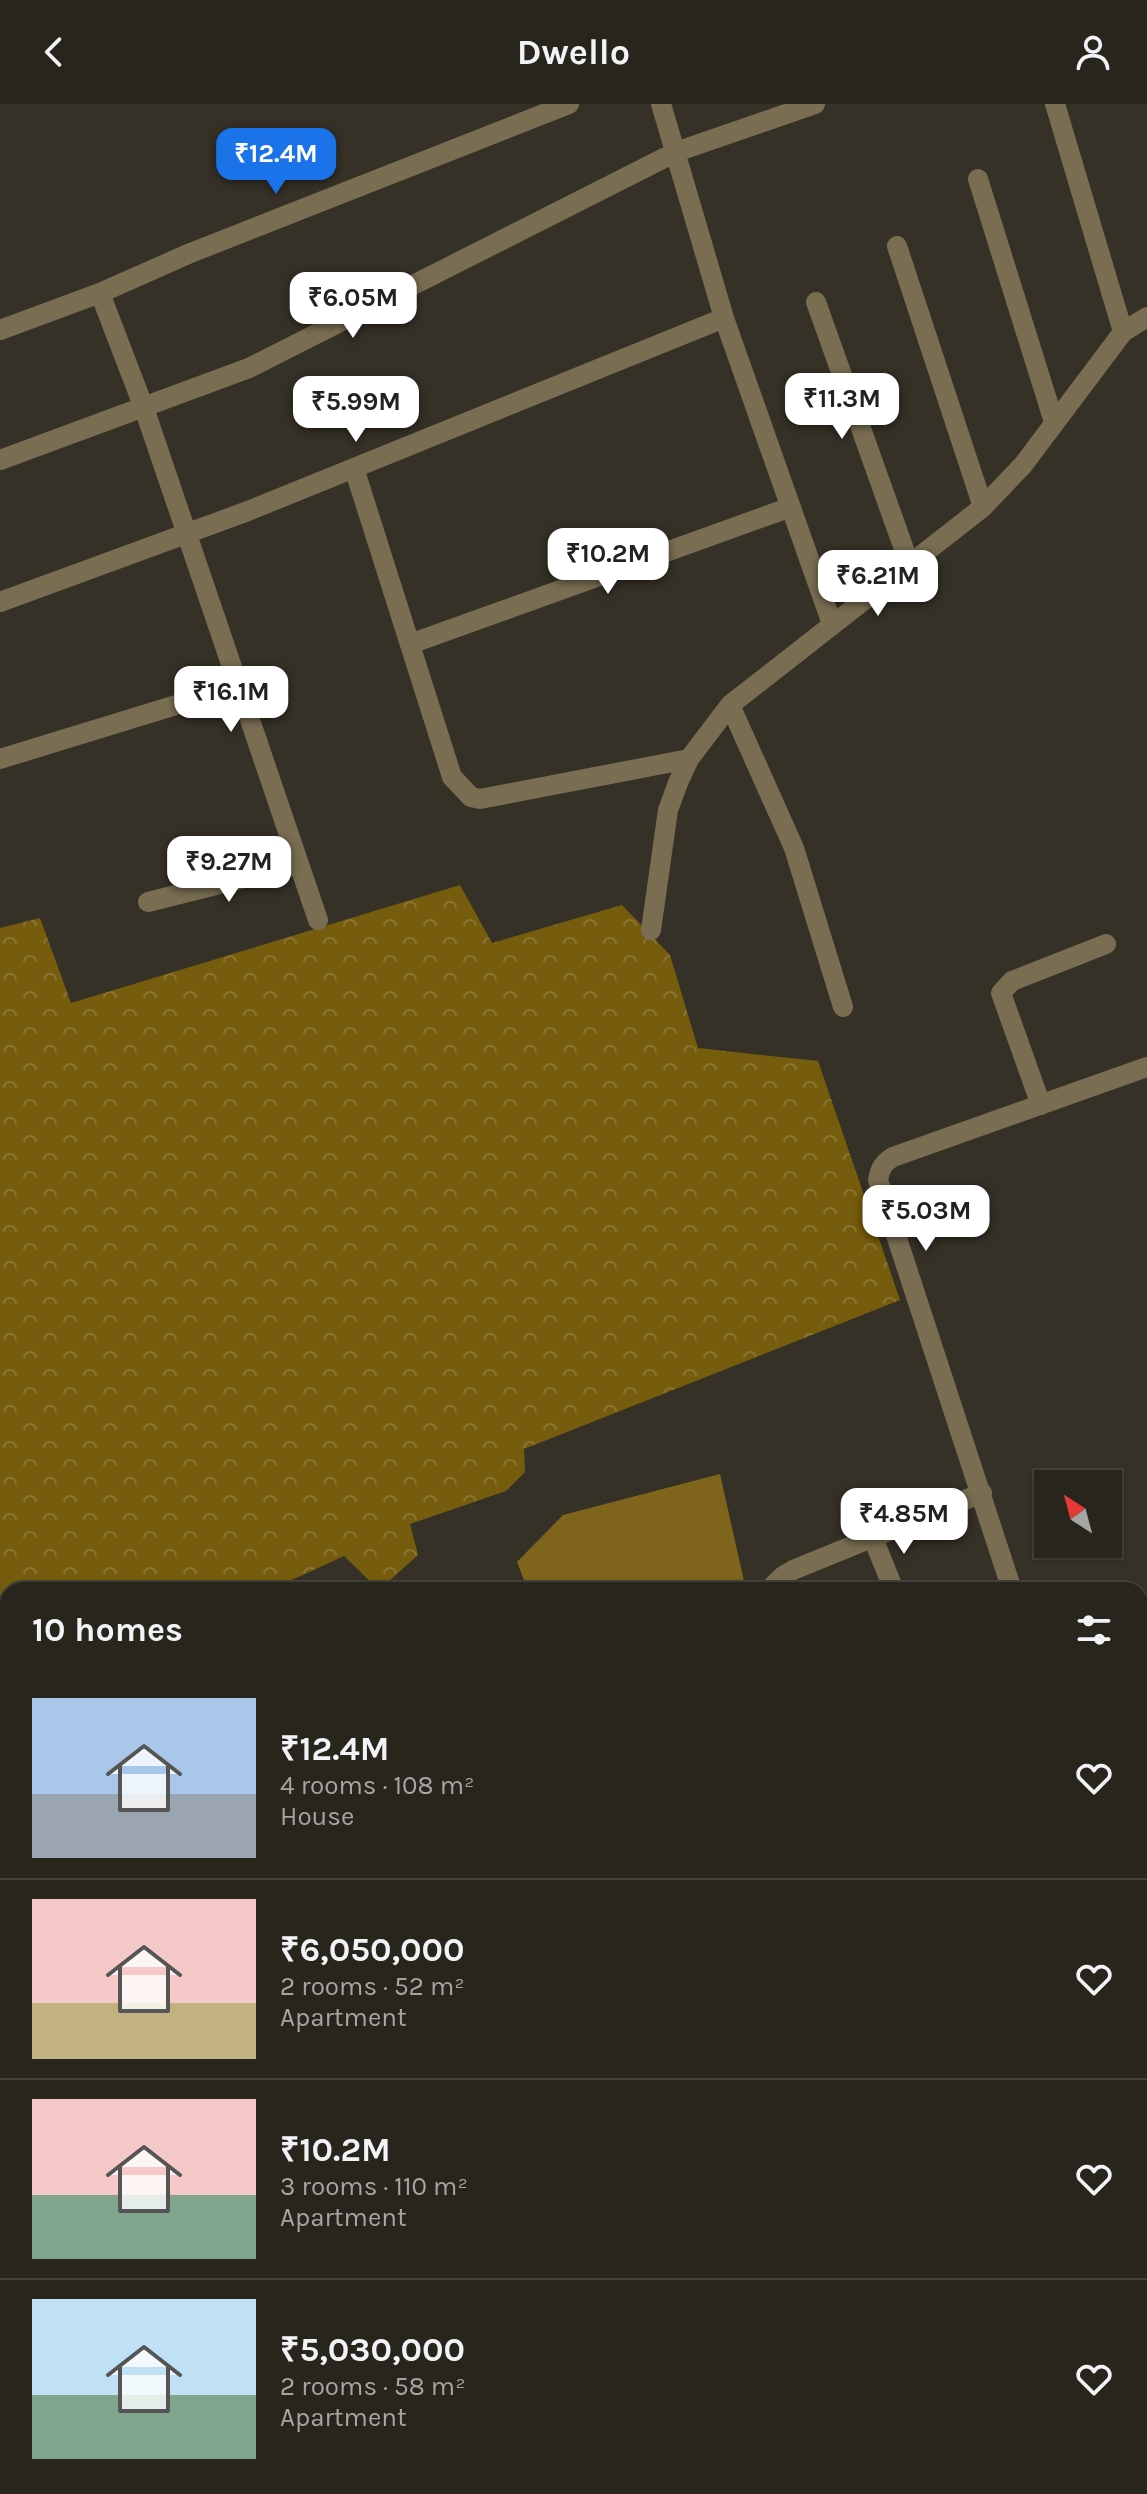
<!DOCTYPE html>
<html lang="en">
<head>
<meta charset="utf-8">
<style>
  :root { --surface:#28251d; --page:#302d26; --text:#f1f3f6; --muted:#a5a5a4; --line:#44423b; --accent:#1a73e8 }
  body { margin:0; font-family:Karla,sans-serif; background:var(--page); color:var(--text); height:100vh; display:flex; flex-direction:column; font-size:30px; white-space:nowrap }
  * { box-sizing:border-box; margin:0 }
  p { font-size:26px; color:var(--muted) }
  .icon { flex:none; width:44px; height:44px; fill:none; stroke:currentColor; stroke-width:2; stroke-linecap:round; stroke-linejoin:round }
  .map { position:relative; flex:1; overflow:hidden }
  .drawer { position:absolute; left:0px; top:1478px; width:1148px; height:912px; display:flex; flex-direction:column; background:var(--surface); border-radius:24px 24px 0 0; box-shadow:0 2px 6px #0004,0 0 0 2px var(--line) }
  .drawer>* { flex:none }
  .needle { width:52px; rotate:324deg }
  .buttons { position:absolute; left:1034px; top:1366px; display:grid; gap:16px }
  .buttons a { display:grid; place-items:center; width:88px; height:88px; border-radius:0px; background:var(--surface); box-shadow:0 2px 6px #0004,0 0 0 2px var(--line); font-size:40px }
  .price { position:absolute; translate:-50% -68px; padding:0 18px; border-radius:16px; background:#fff; color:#222; font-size:26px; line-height:52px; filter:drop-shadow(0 2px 4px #0008) }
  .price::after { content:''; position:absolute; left:50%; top:48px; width:24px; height:18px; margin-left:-12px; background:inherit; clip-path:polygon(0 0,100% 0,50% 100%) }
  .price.active { background:var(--accent); color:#fff }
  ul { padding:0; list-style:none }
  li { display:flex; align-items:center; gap:24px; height:200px; padding:0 32px }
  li+li { border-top:2px solid var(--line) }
  li span { display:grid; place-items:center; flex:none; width:224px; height:160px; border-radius:0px; color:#555 }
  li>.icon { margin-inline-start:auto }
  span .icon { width:96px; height:96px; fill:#fffc; stroke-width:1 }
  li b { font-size:34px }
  h2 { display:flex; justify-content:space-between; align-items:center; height:96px; padding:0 32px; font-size:34px }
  header { display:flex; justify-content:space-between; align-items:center; height:104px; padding:0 32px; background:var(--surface); font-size:36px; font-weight:700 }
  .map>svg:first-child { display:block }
  .forest { fill:url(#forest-crowns) }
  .water { fill:#7f651b }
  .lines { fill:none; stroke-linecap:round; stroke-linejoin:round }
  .minor { stroke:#796e52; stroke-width:20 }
</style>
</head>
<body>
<header><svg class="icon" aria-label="back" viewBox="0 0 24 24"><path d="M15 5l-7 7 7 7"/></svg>Dwello<svg class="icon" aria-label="person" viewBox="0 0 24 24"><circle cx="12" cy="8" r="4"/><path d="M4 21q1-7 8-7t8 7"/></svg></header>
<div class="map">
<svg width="1147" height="2390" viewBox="0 0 1147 2390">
  <defs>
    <pattern id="forest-crowns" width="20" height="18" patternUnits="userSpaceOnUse" patternTransform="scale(2)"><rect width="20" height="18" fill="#765c0d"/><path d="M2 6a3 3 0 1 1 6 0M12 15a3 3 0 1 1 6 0" fill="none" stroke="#8a7430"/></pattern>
  </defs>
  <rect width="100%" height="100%" fill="#363127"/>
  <path class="forest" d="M460,781l32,58 130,-38 48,50 28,93 120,13 82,239 -376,149 1,23 -19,19 -96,33 8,31 -39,35 -35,-34 -74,34h-262v178l-8,4v-844l40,-10 31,85z"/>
  <path class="water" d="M720,1370l26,116h-218l-11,-28 46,-47z"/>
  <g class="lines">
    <path class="minor" d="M661,0l63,214 108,306
      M1055,0l68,228
      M978,75l76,243
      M897,142l86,261
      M100,189l44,115 174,512
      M816,198l94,264
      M0,226l100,-37 88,-39 381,-150
      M0,356l249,-92 427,-216 139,-48
      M354,364l98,309 19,20 9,2 209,-40
      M0,498l248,-91 476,-193
      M410,540l381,-137
      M730,601l64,143 49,159
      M0,655l238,-73
      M148,798l151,-38
      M651,826l17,-120 10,-27 11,-24 41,-54 253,-198 40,-42 100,-133 24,-15
      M1041,1001l-40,-112 11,-12 94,-37
      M873,1434l21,52
      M769,1486l14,-14 10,-6 189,-77
      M1012,1486l-134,-410c2,-11 5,-17 15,-23l254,-90
      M1140,1668l7,-2
      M1140,2232l7,18
      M1140,2326l7,-3
      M681,2382l2,8
      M1128,2382l3,8
      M153,2390c28,-8 48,-9 76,0
      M935,2390l26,-8"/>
  </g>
</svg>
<div class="buttons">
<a><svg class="needle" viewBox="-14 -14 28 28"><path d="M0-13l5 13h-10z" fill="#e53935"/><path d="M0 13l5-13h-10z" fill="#a5a5a4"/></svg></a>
</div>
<b class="price active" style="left:276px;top:92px">₹12.4M</b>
<b class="price" style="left:353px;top:236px">₹6.05M</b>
<b class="price" style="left:842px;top:337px">₹11.3M</b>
<b class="price" style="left:356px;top:340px">₹5.99M</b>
<b class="price" style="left:608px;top:492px">₹10.2M</b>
<b class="price" style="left:878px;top:514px">₹6.21M</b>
<b class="price" style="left:231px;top:630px">₹16.1M</b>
<b class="price" style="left:229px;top:800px">₹9.27M</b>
<b class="price" style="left:926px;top:1149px">₹5.03M</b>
<b class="price" style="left:904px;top:1452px">₹4.85M</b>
<section class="drawer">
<h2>10 homes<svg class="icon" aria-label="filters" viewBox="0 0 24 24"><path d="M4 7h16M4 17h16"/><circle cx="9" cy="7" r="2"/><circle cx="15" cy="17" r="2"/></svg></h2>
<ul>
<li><span style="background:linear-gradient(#a9c7e8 60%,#9aa5b1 0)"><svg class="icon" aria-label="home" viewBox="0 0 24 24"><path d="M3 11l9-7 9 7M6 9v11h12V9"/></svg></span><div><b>₹12.4M</b><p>4 rooms · 108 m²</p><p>House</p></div><svg class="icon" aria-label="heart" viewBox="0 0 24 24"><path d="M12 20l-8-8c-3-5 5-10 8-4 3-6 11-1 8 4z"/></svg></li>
<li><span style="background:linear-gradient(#f6c9c9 65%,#c2b280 0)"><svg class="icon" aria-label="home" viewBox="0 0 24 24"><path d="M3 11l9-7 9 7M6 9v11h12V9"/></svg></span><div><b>₹6,050,000</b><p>2 rooms · 52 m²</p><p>Apartment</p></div><svg class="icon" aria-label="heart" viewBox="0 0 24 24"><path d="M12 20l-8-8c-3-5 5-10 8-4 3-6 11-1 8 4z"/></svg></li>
<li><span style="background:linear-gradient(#f6c9c9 60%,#7fa58c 0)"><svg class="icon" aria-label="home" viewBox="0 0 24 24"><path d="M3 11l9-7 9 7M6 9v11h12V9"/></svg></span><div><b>₹10.2M</b><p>3 rooms · 110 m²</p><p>Apartment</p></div><svg class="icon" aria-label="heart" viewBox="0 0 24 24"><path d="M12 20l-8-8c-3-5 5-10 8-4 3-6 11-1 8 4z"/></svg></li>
<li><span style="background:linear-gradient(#bfe0f5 60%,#7fa58c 0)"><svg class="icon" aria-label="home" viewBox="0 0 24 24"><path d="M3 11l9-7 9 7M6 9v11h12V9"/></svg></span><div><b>₹5,030,000</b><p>2 rooms · 58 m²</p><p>Apartment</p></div><svg class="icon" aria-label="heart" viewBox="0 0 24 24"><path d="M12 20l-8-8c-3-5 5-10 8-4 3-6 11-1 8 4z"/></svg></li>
</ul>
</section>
</div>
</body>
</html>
